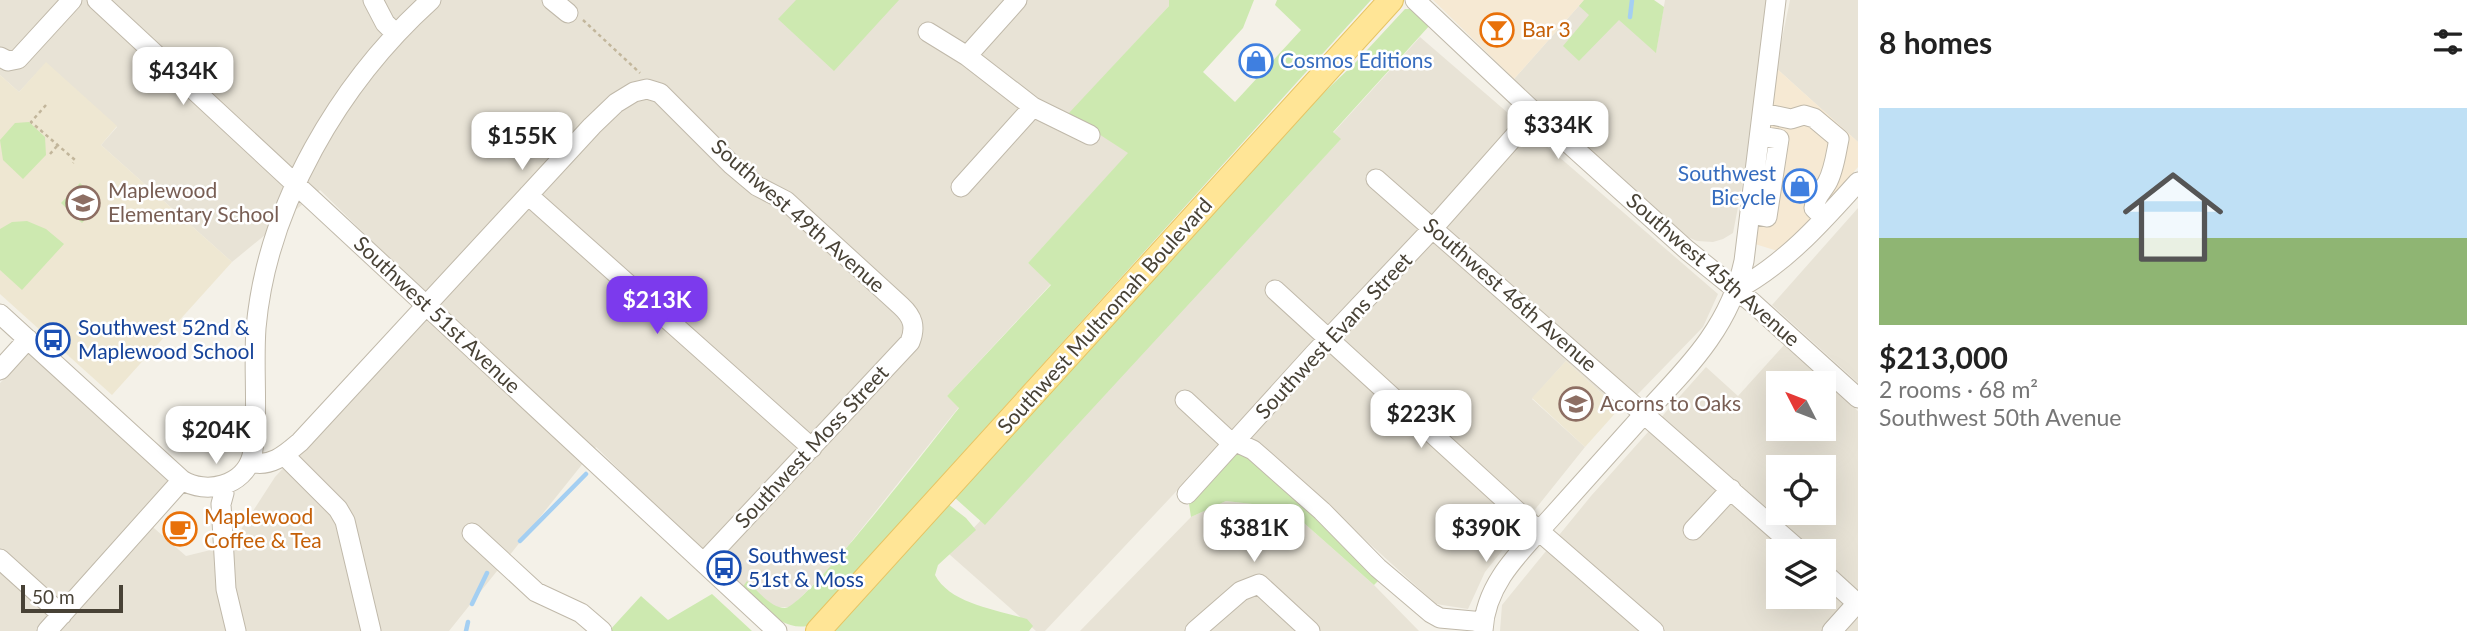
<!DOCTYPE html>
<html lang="en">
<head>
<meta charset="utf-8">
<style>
  :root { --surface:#fff; --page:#f2f2f2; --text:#222; --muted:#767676; --accent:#7c3aed }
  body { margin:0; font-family:Lato,sans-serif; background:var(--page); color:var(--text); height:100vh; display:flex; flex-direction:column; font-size:26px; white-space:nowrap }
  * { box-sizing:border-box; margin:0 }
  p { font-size:23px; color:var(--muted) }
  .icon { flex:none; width:38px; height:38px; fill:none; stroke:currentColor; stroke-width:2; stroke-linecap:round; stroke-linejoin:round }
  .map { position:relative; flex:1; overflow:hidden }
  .panel { display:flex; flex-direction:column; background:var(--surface); width:630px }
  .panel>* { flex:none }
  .needle { width:46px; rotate:312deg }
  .tools { position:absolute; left:1766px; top:371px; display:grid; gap:14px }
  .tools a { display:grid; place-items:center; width:70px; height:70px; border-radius:0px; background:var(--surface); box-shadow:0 7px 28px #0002; font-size:35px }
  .scale { position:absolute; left:21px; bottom:18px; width:102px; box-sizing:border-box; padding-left:7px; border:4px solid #484236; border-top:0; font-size:19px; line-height:24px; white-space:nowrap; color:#484236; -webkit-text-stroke:5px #fff; paint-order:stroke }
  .price { position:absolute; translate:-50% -60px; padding:0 16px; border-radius:14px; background:#fff; color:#222; font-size:23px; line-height:46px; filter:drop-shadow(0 2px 4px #0008) }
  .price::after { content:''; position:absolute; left:50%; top:42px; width:21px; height:16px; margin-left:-10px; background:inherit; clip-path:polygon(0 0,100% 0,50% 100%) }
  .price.selected { background:var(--accent); color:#fff }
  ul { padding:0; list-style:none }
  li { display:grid; align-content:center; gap:14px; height:371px; padding:0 21px }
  li span { display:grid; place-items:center; height:217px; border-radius:0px; color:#555 }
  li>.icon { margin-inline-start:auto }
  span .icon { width:126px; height:126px; fill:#fffc; stroke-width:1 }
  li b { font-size:30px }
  h2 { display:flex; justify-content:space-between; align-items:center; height:84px; padding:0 21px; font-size:30px }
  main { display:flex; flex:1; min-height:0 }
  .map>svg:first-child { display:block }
  .residential { fill:#e8e3d6; fill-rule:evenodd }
  .commercial { fill:#f6e9d3 }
  .education { fill:#eee7d2 }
  .green { fill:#cde9b0 }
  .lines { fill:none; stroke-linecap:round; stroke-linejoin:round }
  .stream { stroke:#a4cff2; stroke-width:4.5 }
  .minor-casing { stroke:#c0b9aa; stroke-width:21 }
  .major-casing { stroke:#e6c464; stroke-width:26 }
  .path { stroke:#c2b69b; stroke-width:2.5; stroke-dasharray:3.5 3.5; stroke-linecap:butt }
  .minor { stroke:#fff; stroke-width:19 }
  .major { stroke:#ffe596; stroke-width:24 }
  .labels { text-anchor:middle; stroke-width:5; stroke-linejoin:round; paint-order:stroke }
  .food-label { font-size:21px; fill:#c56008; stroke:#fff; text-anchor:start }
  .shop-label { font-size:21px; fill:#366cbe; stroke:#fff; text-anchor:start }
  .education-label { font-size:21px; fill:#785e54; stroke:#fff; text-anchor:start }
  .street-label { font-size:21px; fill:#484236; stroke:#fff }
  .transit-label { font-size:21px; fill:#164399; stroke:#fff; text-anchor:start }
</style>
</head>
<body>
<main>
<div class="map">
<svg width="1858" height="631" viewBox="0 0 1858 631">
  <rect width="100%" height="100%" fill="#f4f1e8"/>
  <path class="residential" d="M0,0h1169v6l-100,108 60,39 -101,110 23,21 -104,112 12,11 -128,160 -40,40h-15l-35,-18 -145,-142 -147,184h-449v-248l31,-34 138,133 -30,33 47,41 45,-11 44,-68 161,-173 -116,-114 -88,72 -131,-117 16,-18 -71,-64 -27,29 -19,-17z
    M1584,0h14l58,52 9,-52h105l-19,139 -18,94 -10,6 -10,3 -16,-1 -19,-8 -164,-154z
    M1790,0h68v142l-82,-74z
    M1420,37l298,257 -15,33 -64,66 -20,16 -53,-48 -34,38 53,48 -100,125 -17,37 -32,-5 -182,-165 -20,-9 -189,201h-9l-87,-77 391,-414 -7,-7z
    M1858,208v175l-86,-78z
    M1785,344l73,67v220h-358l2,-26 89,-109 115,-129 32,29zM1778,383h46v46h-46zM1778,467h46v46h-46zM1778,551h46v46h-46z
    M1226,501l61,7 87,77 45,46h-339l111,-114z"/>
  <path class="commercial" d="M1433,0h151l-70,79z
    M1776,68l82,74v25l-62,72 -15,13 -26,-8z"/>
  <path class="education" d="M46,62l71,64 -16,19 131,117 -120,133 -112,-101v-219l19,17z
    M1566,361l53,48 -34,38 -53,-49z"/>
  <path class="green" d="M796,0h103l-65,71 -56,-52z
    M1169,0h85l-11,28 -40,44 32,30 66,-72 -26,-25 2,-5h94l-564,626c-25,5 -49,-22 -66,-37l6,-8c10,9 24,27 38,27 20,0 153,-174 174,-200l-12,-12 104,-111 -23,-22 100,-110 -60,-39 101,-108z
    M1584,0h70l10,7 -8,46 -37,-33 -40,41 -16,-15 26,-31 -10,-9z
    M1405,9h6l19,16 -97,107 8,7 -356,386 -31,-28 360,-395 41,-39z
    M29,122l16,15 1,18 -23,24 -20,-19 -3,-20 15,-17z
    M80,183l21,20 -19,20 -21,-20z
    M27,221l19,8 18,15 -42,46 -22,-20v-41l12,-7z
    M1239,449l143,128 -8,8 -87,-77 -61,-7 -35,16 -2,-13z
    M948,504l18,14 10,12 -38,35 -3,10c15,29 63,35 92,44l6,7 -4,5h-195z
    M712,594l40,37h-143l32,-35 27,24z"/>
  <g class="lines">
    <path class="stream" d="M1630,17l2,-17
      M520,541l66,-67
      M472,604l15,-31
      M466,631l2,-9"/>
    <defs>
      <path id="minor" d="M97,0l680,631
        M373,0l12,23 11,11
        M552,0l16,13
        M1415,0l120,113 152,137 67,54 104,94
        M928,32l39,24 66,51 57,28
        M967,56l50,-56
        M0,57l8,4 10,-2 54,-59
        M1763,113l28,6 13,-4 10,3 25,21c-3,14 -5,32 -12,44 -6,10 -12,14 -13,25l10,10
        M1376,179l424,372
        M961,187l72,-80
        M528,195l284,253
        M1751,214l16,3 12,-78 -19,-3
        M1275,290l264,241 115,100
        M1736,290c49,-26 86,-68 122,-108
        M0,314l182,166c24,15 62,6 70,-24 7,-41 1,-85 4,-128 11,-123 84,-246 175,-328
        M0,370l28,-31
        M1185,400l40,37 28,13 69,61 56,57 53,45 9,5 44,4
        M284,455l54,54 7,12 26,110
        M250,462c21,6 36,-8 50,-20l292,-316 24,-23 18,-11 13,-3 13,4 72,72 25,21 29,15 115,105c12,11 15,21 9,36l-206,220
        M224,493l-3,11 5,85 10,42
        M1187,494l127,-140 120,-127 101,-114
        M1693,530l38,-41
        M472,533l64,59 45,21 21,18
        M0,559l62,56
        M1824,573l34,31
        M47,631l135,-151
        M1195,631l46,-40 18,-7 51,47
        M1483,631c2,-47 37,-79 67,-112 29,-32 57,-64 86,-96 46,-50 93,-92 108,-162l32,-261
        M1832,631l26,-29"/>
      <path id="major" d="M818,631l573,-631"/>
    </defs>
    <use href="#minor" class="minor-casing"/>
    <use href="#major" class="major-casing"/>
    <path class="path" d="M583,20l57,53
      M46,105l-15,17 44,38 -2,3
      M50,154l7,-8"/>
    <use href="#minor" class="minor"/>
    <use href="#major" class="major"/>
  </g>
  <defs>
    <symbol id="bar-ring" viewBox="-11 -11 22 22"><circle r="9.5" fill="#fff" stroke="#e8710a" stroke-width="1.5"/><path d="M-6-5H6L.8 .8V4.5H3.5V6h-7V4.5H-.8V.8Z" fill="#e8710a"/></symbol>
    <symbol id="shop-ring" viewBox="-11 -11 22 22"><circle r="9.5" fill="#fff" stroke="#3f7fe0" stroke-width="1.5"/><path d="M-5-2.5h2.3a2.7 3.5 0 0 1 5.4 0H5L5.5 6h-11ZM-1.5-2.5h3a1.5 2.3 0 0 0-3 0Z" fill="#3f7fe0"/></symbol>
    <symbol id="school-ring" viewBox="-11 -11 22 22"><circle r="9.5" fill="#fff" stroke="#8d6e63" stroke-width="1.5"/><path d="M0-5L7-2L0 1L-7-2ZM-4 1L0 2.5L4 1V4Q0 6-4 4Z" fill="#8d6e63"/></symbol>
    <symbol id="bus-ring" viewBox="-11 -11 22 22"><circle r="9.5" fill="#fff" stroke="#1a4fb4" stroke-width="1.5"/><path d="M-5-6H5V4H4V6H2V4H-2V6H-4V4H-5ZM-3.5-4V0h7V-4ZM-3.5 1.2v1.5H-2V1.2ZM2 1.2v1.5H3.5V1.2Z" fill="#1a4fb4"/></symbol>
    <symbol id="cafe-ring" viewBox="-11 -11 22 22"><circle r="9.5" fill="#fff" stroke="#e8710a" stroke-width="1.5"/><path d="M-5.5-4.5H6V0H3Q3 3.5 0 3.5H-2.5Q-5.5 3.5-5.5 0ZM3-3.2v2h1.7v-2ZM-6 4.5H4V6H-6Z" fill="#e8710a"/></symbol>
  </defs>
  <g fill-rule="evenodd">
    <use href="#bar-ring" x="1478" y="11" width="38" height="38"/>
    <use href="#shop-ring" x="1237" y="42" width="38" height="38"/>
    <use href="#shop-ring" x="1781" y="167" width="38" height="38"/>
    <use href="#school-ring" x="64" y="184" width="38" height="38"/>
    <use href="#bus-ring" x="34" y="321" width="38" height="38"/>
    <use href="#school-ring" x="1557" y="385" width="38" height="38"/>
    <use href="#cafe-ring" x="161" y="510" width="38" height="38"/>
    <use href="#bus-ring" x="705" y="549" width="38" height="38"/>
  </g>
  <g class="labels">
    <g class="food-label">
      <text x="1522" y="37">Bar 3</text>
      <text x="204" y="524">Maplewood<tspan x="204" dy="24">Coffee &amp; Tea</tspan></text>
    </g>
    <g class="shop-label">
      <text x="1280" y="68">Cosmos Editions</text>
      <text x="1776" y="181" text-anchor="end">Southwest<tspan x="1776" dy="24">Bicycle</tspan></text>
    </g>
    <g class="education-label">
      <text x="108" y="198">Maplewood<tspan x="108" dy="24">Elementary School</tspan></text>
      <text x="1600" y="411">Acorns to Oaks</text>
    </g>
    <g class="street-label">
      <text transform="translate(798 216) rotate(41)" y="7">Southwest 49th Avenue</text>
      <text transform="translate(1713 270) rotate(41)" y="7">Southwest 45th Avenue</text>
      <text transform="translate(1510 295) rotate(41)" y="7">Southwest 46th Avenue</text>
      <text transform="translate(437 315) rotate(43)" y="7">Southwest 51st Avenue</text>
      <text transform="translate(1105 316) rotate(-48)" y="7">Southwest Multnomah Boulevard</text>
      <text transform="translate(1334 336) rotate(-47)" y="7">Southwest Evans Street</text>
      <text transform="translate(812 447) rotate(-47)" y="7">Southwest Moss Street</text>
    </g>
    <g class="transit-label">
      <text x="78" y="335">Southwest 52nd &amp;<tspan x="78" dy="24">Maplewood School</tspan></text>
      <text x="748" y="563">Southwest<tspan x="748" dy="24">51st &amp; Moss</tspan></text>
    </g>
  </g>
</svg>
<div class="tools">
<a><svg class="needle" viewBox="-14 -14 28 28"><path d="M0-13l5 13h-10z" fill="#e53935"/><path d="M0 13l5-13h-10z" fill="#767676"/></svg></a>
<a><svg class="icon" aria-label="locate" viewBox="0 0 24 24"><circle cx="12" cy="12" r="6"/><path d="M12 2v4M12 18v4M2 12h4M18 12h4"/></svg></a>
<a><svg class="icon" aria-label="layers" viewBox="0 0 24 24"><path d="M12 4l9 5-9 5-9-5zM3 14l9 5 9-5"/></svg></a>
</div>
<div class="scale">50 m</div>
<b class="price" style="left:183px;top:107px">$434K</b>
<b class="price" style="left:1558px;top:161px">$334K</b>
<b class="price" style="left:522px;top:172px">$155K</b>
<b class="price selected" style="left:657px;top:336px">$213K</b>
<b class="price" style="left:1421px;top:450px">$223K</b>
<b class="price" style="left:216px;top:466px">$204K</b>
<b class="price" style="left:1254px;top:564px">$381K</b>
<b class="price" style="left:1486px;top:564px">$390K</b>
</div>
<section class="panel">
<h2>8 homes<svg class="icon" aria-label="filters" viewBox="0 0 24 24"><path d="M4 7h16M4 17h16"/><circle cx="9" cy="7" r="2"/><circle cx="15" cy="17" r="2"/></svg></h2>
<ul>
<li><span style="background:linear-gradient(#bfe0f5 60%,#8fb573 0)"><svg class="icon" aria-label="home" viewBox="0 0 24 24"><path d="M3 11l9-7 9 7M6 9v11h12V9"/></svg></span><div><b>$213,000</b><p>2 rooms · 68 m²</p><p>Southwest 50th Avenue</p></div></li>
</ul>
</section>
</main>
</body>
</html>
